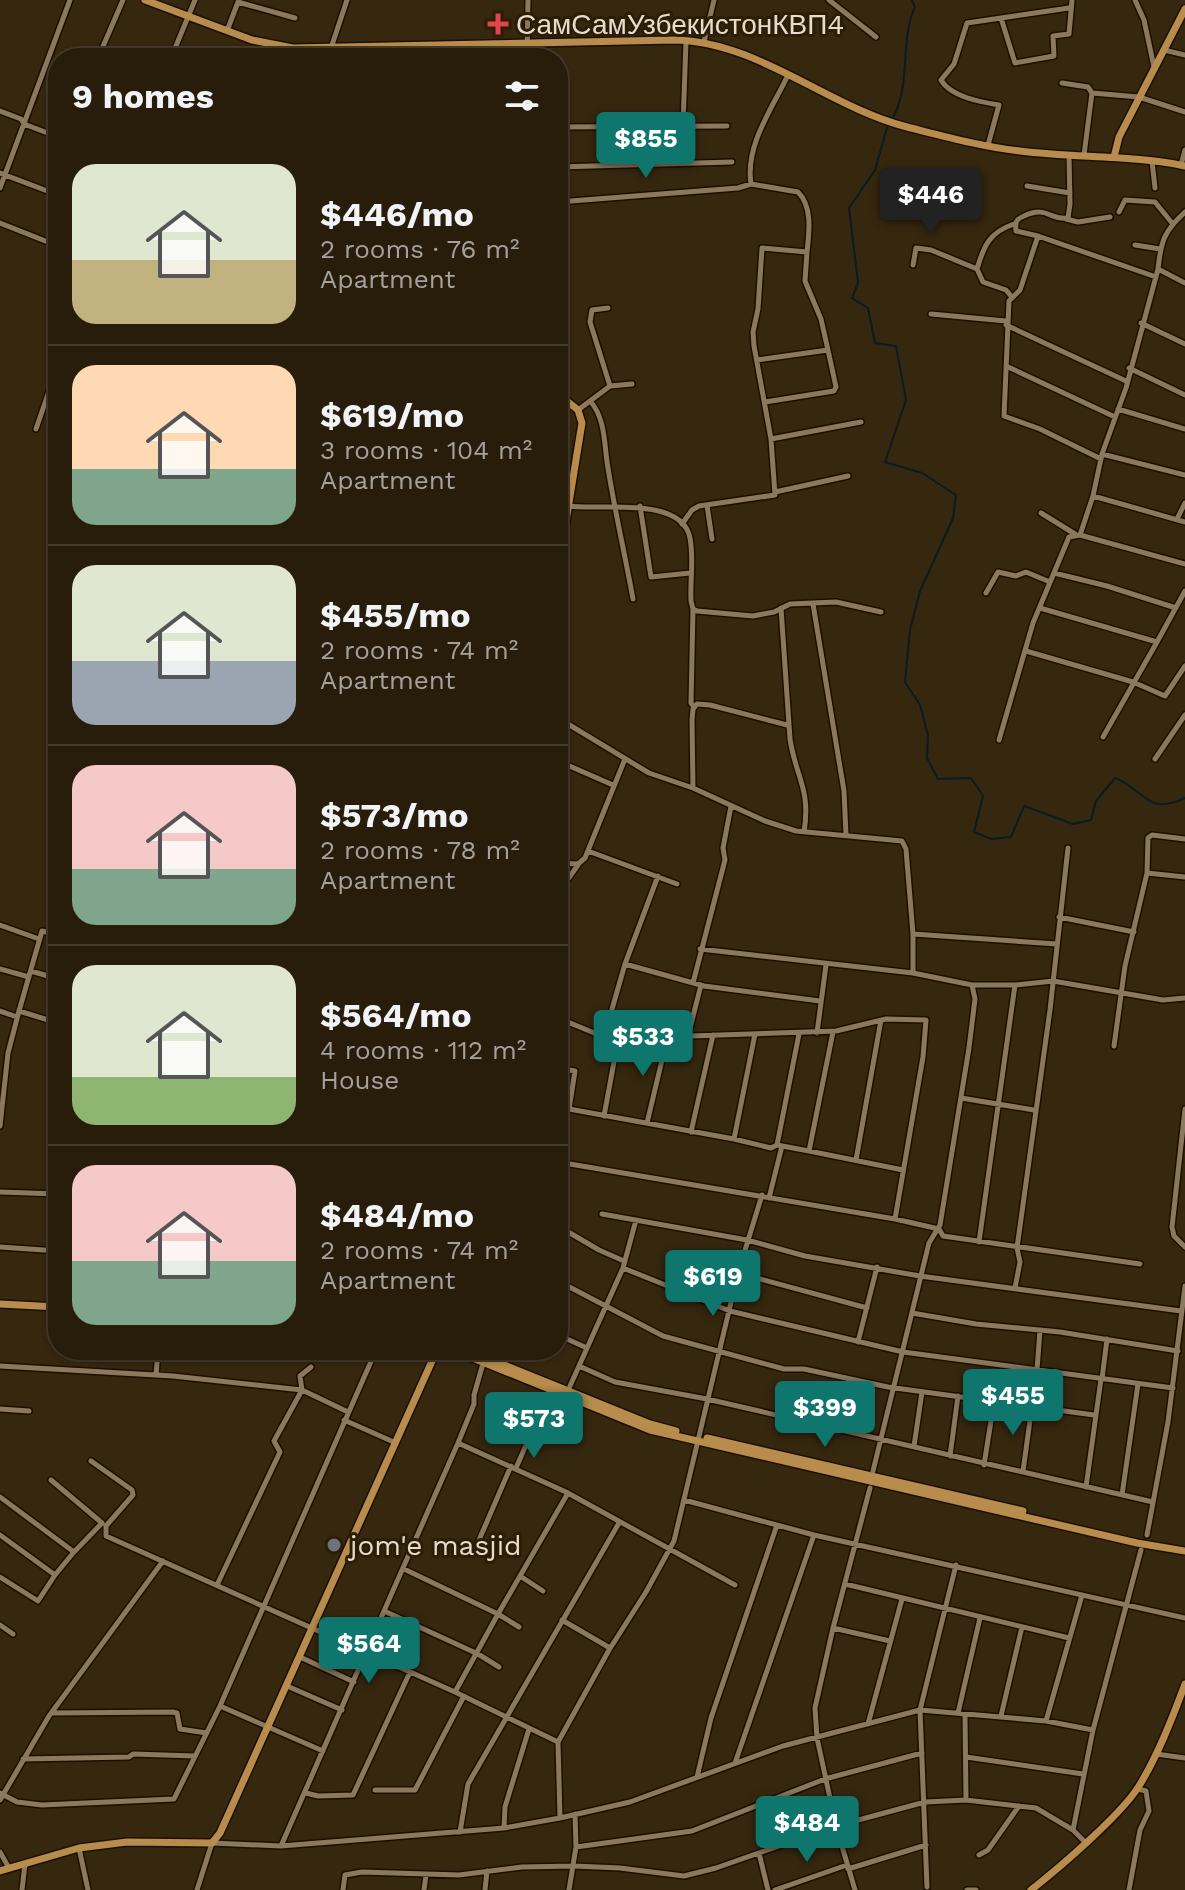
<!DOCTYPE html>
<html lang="en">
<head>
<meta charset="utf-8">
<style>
  :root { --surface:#281d0b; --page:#342a19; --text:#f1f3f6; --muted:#a5a29d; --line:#443b2c; --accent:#0f766e }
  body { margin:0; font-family:"Work Sans",sans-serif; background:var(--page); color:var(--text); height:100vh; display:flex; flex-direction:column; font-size:30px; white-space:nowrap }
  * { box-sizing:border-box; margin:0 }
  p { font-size:26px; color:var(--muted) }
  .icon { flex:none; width:44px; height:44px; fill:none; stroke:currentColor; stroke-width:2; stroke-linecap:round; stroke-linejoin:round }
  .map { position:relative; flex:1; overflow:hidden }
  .drawer { position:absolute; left:48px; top:48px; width:520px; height:1312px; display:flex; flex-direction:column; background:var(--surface); border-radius:32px; box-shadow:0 2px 6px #0004,0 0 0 2px var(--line) }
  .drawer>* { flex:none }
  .price { position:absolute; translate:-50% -68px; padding:0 18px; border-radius:8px; background:var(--accent); color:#fff; font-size:26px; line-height:52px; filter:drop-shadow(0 2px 4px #0008) }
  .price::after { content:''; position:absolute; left:50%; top:48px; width:24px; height:18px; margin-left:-12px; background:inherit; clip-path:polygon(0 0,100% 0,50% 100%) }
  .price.active { background:#222; color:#fff }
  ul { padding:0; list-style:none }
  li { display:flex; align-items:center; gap:24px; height:200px; padding:0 24px }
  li+li { border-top:2px solid var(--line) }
  li span { display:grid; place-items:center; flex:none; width:224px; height:160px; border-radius:24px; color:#555 }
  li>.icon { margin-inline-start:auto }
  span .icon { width:96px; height:96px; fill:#fffc; stroke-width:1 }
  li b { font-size:34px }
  h2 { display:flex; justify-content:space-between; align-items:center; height:96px; padding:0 24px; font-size:34px }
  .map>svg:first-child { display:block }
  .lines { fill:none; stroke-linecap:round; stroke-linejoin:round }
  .stream { stroke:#0b1b20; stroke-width:2 }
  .minor-casing { stroke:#1d0f00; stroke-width:8 }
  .major-casing { stroke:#1d0f00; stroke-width:10 }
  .minor { stroke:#8b795e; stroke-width:5 }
  .major { stroke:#b78c4c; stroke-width:7 }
  .health-dot { fill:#e0444e; stroke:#2c1d05; stroke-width:3 }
  .worship-dot { fill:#6b7280; stroke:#2c1d05; stroke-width:3 }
  .labels { text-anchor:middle; stroke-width:6; stroke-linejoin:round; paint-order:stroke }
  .poi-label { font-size:28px; fill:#e6dcce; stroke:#2c1d05; text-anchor:start }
</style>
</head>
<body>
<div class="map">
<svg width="1185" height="1890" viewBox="0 0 1185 1890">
  <rect width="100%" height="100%" fill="#36270f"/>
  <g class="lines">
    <path class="stream" d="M892,119c20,-33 7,-78 23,-112l-3,-7
      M888,124l-13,46 -26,38 9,75 -6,15 16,10 7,35 21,3 10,54 -21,62 37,11 34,22 -3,23 -33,73 -10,39 -5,52 15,23 8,30 -1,23 11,21 33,-1 12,18 -9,36 17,7 20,-2 13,-31 49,18 18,-4 5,-19 19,-23c28,10 32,39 70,20"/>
    <defs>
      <path id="minor" d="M829,0l47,37
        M1135,0l9,20 10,47
        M1001,18l14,45 39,-7 -1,-20 16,-2 3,-34
        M227,31l11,-29 57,16
        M704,42l10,-42
        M331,48l16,-48
        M1164,50l21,5
        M98,58l25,-58
        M171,58l24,-58
        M446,58v-12
        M527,58l1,-58
        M788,75c-16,34 -43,70 -37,109l47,8c15,15 11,41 9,60
        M1062,83l26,4 4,6
        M0,111l21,8 3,5 34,13
        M683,125l3,-84
        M558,127l169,-1
        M988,145l11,-40c-18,-3 -48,-8 -58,-25l13,-16 13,-41 102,-15
        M1084,155l8,-62 47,4 46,15
        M1152,161l3,27
        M1181,165l4,-15
        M558,167l174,-5
        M0,173l58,22
        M1027,186l43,7
        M0,188l70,-188
        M558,202l180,-14 13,-4
        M1119,212l6,-12 30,2 17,21
        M1066,219l12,3 32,-5
        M0,223l58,23
        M1038,236l-22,-5c-1,-9 0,-12 8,-15 24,-11 26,5 44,2l2,-14 -1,-49
        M1135,245l25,4
        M913,265l3,-17 15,2 46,19
        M1158,269l27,14
        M1011,296l-5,-6 -23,-8 -6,-13c7,-24 13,-37 37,-45
        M931,314l75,7
        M1141,323l44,21
        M1006,325l120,56
        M1006,366l109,51
        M1129,368l56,27
        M610,386l22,-2
        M591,402c15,18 13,44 17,66 7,44 17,87 25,131
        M765,402l69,-11 2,-4 -8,-37
        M1118,409l67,20
        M578,410l32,-24 -20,-64 2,-12 16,-2
        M36,429l22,-64
        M771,439l90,-17
        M1102,454l83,21
        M1101,459l-61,-30 -36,-13 5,-115 11,-11 18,-54 118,41
        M775,492l73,-16
        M1093,496l92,26
        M707,505l5,34
        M569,506c29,5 113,-11 121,32 4,20 0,43 1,63l2,8 4,2 56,5 21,-4 16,-8 46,-2 45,10
        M640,506l11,71 39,-4
        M1041,513l34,21
        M1177,519l8,-16
        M682,524l10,-14 7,-4 76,-11 -4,-56 -17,-93 -1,-14 5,-23 4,-61 45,4 -2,29 16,38 7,31 -71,10
        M1080,535l13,-39 9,-42 24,-66 32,-119c3,-28 6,-38 27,-57
        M1054,573l53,13 69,22
        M986,593l12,-21 18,4 10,-4 24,10
        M813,604l31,187 2,44
        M781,608l9,131c6,39 21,50 14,93
        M1040,608l117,34 28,-51
        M693,609l-2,94 3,4
        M1026,651l107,31 32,14 20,-30
        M558,718l91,55 44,15 -1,-68 1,-11 4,-5 13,1 77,20
        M1103,737l54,-95
        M999,740l34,-117 36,-86 11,-2 105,29
        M1155,759l30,-44
        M558,761l55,24
        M693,788l72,33 31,10 106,10 4,8 7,85v38
        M588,851l89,33
        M558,863l20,1 7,-6 40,-99
        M1147,873l38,4
        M558,893l20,-28
        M1059,917l75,15
        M0,925l39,14
        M913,934l144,10
        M700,949l213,24 59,12h43l38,-4 110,19 22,-2
        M625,964l79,22 116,15
        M0,969l29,8
        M31,971l27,8
        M693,983l32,-123 -2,-12 8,-42
        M0,1011l17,6
        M19,1011l23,-80 16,4
        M558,1018l46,19 39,7 48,-8 145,-5 50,-12 40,1 -3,37 -28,162
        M817,1033l9,-68
        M688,1036l13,-51
        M604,1037l21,-73 33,-88
        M1114,1046l11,-80 22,-93 1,-35 4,-3 33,4
        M558,1068l17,3 -6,38
        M961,1098l73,12
        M558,1107l176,32 37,9 6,-3 32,6 94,19
        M1185,1109l-13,118 2,9 11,11
        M604,1116l14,-76
        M647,1123l20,-84
        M0,1126l8,-73 11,-42 39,12
        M691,1132l22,-97
        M734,1139l21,-105
        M777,1145l22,-111
        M809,1151l24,-119
        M856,1160l25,-140
        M558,1162l337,57 44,10 4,7 197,28
        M0,1192l58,2
        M769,1198l13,-52
        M602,1214l145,26 58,16 115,20 261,35
        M558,1226l41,24 25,11
        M979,1242l36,-257
        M0,1247l58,4
        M623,1268l107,43 173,41 270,36
        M738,1273l129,35
        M558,1281l105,55 121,33h20l84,18 206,28
        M1015,1288l5,-26 -3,-14 33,-238 18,-162
        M912,1313l64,11 84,8 118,19
        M558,1335l29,13
        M858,1342l19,-75
        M0,1366l173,10 129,14 -2,-14 11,-9
        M579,1366l36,16 92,17 446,103
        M156,1375l2,-25
        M1102,1379l5,-40
        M570,1386l53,-118 13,-48
        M0,1409l29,2
        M344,1420l52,23
        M458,1443l16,-39v-9l8,-28
        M914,1446l8,-54
        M950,1456l8,-60
        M91,1461l41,29 1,5 -27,31
        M984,1465l10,-63
        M516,1468l32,-73
        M873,1471l56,-228 11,-18 29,-177 6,-49 -3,-14
        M1023,1471l14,-101 3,-40
        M51,1480l51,43 -28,29
        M1086,1487l15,-108
        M1122,1495l16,-111
        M0,1497l74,55 -19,23
        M684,1500l130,35 371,83
        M106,1527v9l349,156 103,50
        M0,1535l55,40 -17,26 -38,-24
        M1147,1535l21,-113 17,-136
        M476,1547l35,-81
        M404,1569l94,45 -43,78
        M520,1576l23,15
        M845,1584l224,54
        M217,1585l63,-133 -6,-11 28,-51 46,22
        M384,1611l74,-168 108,49 169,93
        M562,1620l48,28
        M0,1625l13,9
        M519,1627l-21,-13 70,-121
        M833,1628l57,13
        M300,1657l54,25
        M398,1667l19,-41 61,28 21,13
        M287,1686l55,24
        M220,1706l103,45
        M53,1713l120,-1 4,1 3,16 27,4
        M958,1713l22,-95
        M965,1715l1,85
        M1001,1716l21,-89
        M1046,1721l36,-126
        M868,1724l34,-125
        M1156,1754l29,4
        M966,1757l117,17
        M23,1759l106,-2 4,-3 62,2
        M735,1763l79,-228
        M697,1777l14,-59 66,-193
        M375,1790h40l49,-94
        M0,1793l17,9 25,3 132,-6 46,-93 156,-356
        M306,1793l12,3 35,-1 57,-123
        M0,1800l49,-84 114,-155
        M560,1818l-2,-76 51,-92 37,-58 28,-51 64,-268 24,-78
        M504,1828l1,-21 24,-78
        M1073,1830l20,-100 48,-180
        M460,1832l8,-48 151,-261
        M281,1846l103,-235 33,15
        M576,1847l116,-16 133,-52 97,-26
        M79,1848l9,42
        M0,1852l9,16
        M759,1853l9,37
        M979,1855l9,-5 31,-44
        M848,1869l78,-24
        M927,1887l-7,-177 36,-145
        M22,1890l3,-26
        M197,1890l15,-47 69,3 223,-18 56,-10 70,-16 153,-56 137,-36 126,11 47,9
        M343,1890l2,-15 17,-3 97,3 63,-8 52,-1 46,2 64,8 32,-8 120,-42 89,-24 41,-2 70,8 37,22 12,12
        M424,1890l2,-15
        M485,1890l2,-19
        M569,1890l7,-43 -1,-33
        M775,1890l72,-25
        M855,1890l-19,-64 -19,-88 -2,-30 18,-80 37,-140
        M967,1890h9
        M1129,1890l11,-60 9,-19 -3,-20 -8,-2"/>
      <path id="major" d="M145,0l107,40 41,8 380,-8c85,1 153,66 234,87 36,9 76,20 113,24 55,7 111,4 165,15
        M1114,157l5,-20 66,-128
        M558,394l20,16 4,13 -24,147
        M0,1304l58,3
        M453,1350l197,80 487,113 48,8
        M467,1350l183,74 26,7
        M707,1438l316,73
        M0,1871l79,-23 48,-6 85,1 8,-10 217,-483
        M1031,1890c28,-22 90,-75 108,-104 19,-31 33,-67 46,-102"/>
    </defs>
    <use href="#minor" class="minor-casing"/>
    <use href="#major" class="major-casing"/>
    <use href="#minor" class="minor"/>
    <use href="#major" class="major"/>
  </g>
  <path class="health-dot" d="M494 12h8v8h8v8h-8v8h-8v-8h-8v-8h8z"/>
  <circle class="worship-dot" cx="334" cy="1545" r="8"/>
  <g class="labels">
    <g class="poi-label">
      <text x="516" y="34">СамСамУзбекистонКВП4</text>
      <text x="350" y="1555">jom'e masjid</text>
    </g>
  </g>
</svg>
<b class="price" style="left:646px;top:180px">$855</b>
<b class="price active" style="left:931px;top:236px">$446</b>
<b class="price" style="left:643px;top:1078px">$533</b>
<b class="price" style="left:713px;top:1318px">$619</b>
<b class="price" style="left:1013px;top:1437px">$455</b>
<b class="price" style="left:825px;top:1449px">$399</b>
<b class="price" style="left:534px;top:1460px">$573</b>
<b class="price" style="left:369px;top:1685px">$564</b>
<b class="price" style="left:807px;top:1864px">$484</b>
<section class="drawer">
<h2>9 homes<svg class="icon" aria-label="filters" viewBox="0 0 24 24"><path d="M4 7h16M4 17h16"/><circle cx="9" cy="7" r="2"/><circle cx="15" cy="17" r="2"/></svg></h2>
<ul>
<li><span style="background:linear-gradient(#dfe7d0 60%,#c2b280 0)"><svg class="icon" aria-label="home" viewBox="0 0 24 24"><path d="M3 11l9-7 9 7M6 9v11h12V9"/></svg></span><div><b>$446/mo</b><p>2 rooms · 76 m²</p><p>Apartment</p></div></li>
<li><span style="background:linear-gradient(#ffd9b3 65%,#7fa58c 0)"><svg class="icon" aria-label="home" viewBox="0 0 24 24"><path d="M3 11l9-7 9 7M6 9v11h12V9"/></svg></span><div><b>$619/mo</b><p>3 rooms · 104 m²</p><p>Apartment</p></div></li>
<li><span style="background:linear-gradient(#dfe7d0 60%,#9aa5b1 0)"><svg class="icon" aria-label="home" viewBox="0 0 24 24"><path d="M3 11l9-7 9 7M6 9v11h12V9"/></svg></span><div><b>$455/mo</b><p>2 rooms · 74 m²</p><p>Apartment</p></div></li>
<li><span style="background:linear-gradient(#f6c9c9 65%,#7fa58c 0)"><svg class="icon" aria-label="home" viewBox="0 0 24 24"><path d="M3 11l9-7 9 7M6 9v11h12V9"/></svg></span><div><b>$573/mo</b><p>2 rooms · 78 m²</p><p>Apartment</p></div></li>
<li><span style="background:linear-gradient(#dfe7d0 70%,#8fb573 0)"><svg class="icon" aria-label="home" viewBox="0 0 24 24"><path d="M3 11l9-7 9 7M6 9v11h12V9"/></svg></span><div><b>$564/mo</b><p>4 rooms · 112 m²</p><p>House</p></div></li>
<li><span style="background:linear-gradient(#f6c9c9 60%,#7fa58c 0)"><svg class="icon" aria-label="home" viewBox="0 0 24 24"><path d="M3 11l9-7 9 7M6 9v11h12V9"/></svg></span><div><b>$484/mo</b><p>2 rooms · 74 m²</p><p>Apartment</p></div></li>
</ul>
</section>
</div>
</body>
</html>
